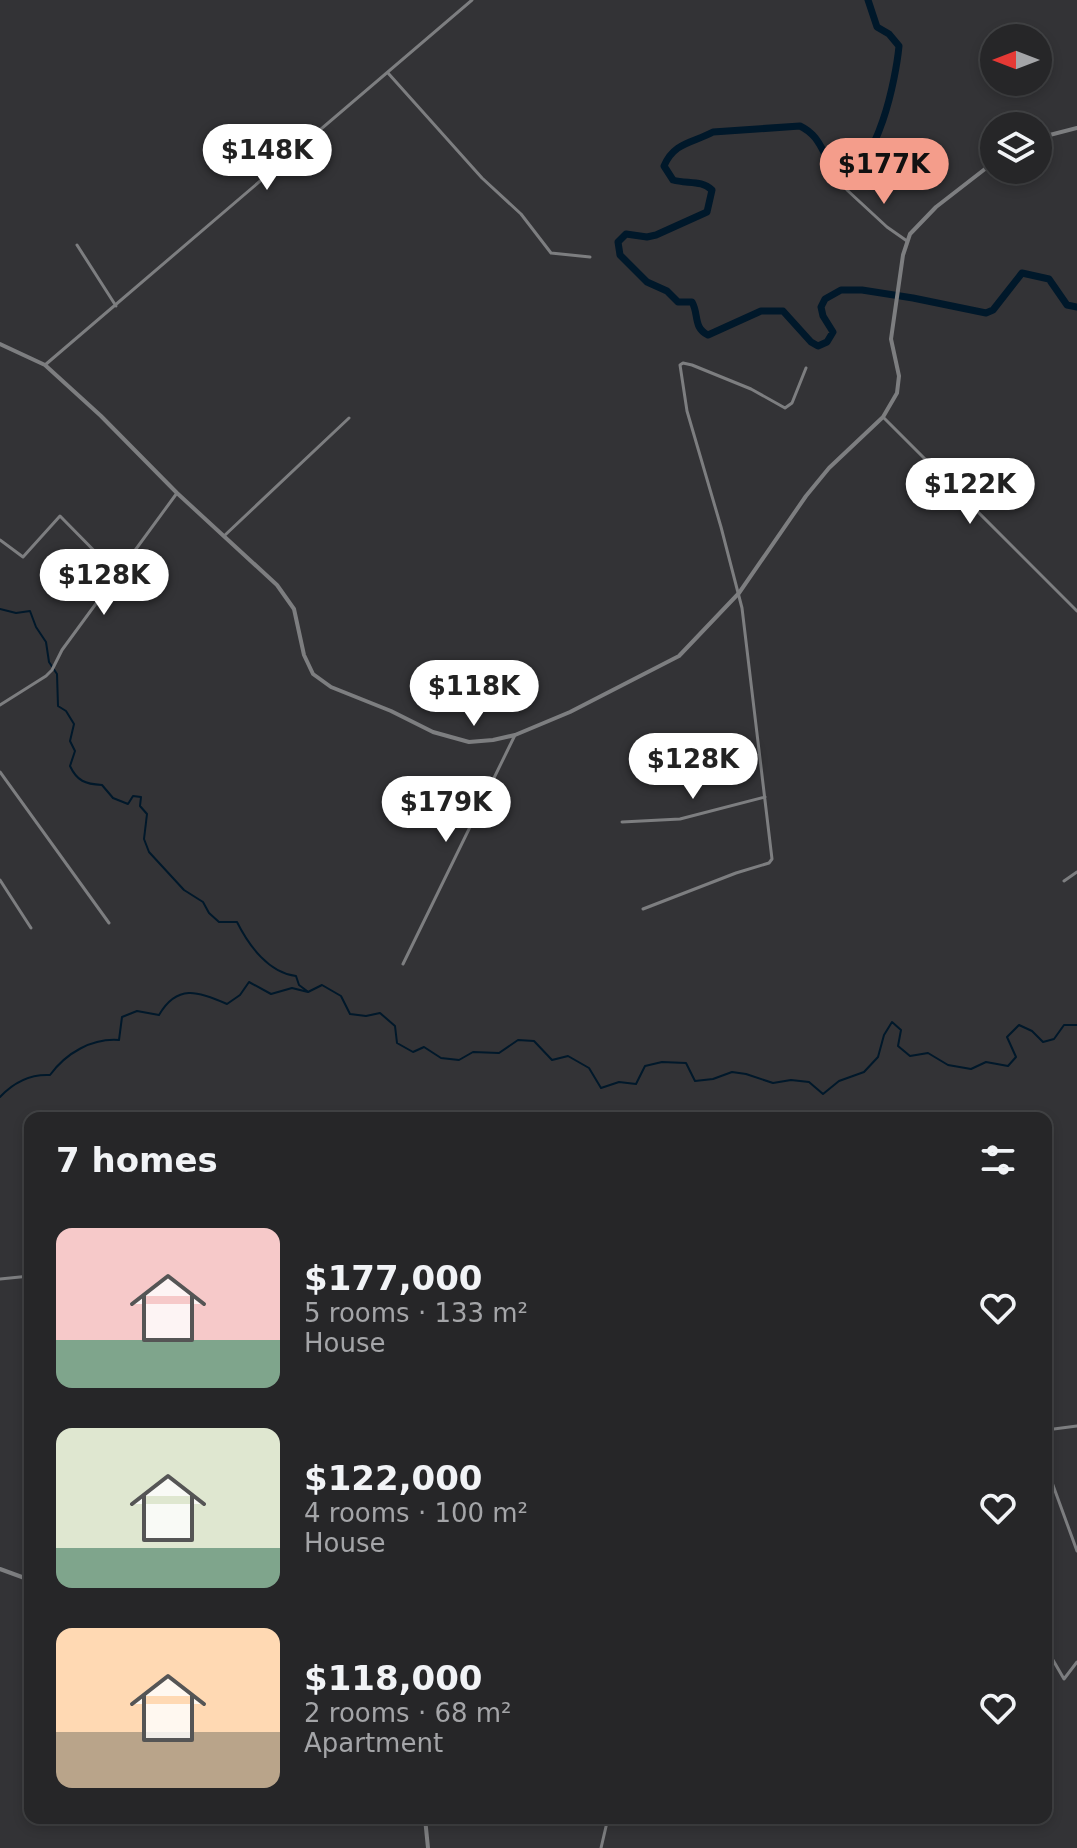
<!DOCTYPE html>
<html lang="en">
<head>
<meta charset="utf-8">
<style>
  :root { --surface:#262628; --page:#323234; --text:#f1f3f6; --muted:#a4a5a8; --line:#424345; --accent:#f49d8b }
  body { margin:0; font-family:"DejaVu Sans",sans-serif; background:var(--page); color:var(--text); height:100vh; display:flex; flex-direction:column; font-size:30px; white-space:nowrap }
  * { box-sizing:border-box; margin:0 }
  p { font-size:26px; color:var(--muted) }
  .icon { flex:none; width:44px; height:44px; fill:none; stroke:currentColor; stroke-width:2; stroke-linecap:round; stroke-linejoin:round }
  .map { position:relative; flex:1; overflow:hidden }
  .details { position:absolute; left:24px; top:1112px; width:1028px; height:712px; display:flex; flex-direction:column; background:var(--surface); border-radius:16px; box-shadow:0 4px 12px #0003,0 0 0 2px var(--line) }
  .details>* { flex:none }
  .needle { width:52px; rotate:270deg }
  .tools { position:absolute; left:980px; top:24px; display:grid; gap:16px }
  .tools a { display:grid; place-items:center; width:72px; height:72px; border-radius:50%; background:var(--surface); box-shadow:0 4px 12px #0003,0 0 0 2px var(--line); font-size:40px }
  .price { position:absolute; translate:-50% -68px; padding:0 18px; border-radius:28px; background:#fff; color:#222; font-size:26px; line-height:52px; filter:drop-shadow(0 2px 4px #0008) }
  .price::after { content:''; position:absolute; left:50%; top:48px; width:24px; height:18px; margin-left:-12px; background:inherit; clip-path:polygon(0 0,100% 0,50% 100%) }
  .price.selected { background:var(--accent); color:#111 }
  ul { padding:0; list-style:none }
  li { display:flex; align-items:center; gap:24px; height:200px; padding:0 32px }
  li span { display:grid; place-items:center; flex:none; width:224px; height:160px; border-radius:16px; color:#555 }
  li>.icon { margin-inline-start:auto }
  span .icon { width:96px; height:96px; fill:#fffc; stroke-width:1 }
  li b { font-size:34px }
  h2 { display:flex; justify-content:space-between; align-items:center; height:96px; padding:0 32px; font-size:34px }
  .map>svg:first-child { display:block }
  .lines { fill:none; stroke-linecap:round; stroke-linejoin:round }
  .stream { stroke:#00182a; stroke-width:2 }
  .river { stroke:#00182a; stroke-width:7 }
  .minor { stroke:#7d7e80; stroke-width:3 }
  .tertiary { stroke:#7d7e80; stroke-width:4 }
</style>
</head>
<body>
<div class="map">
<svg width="1077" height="1848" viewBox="0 0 1077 1848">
  <rect width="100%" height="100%" fill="#333336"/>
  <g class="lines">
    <path class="stream" d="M0,609l16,4 14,-2 6,16 10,15 3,20 8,12 1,32 8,5 8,13 -4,17 5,10 -5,15c7,15 15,18 32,19l11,13 15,6 5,-8 8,1 -1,9 7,8 -3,25 5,13 35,38 19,12 6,11 10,9h18c12,24 32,51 59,54l3,9 8,6
      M0,1097c13,-14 30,-23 50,-22 16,-22 42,-37 69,-35l3,-23 15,-6 22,4c18,-31 39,-24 68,-11l13,-9 9,-13 22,12 21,-6 16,4 14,-7 19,11 9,18 16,2 14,-3 15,13 2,17 16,9 11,-5 17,11 18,2 14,-8 26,1 19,-13 16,1 18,19 16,-4 21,12 12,20 18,-6 17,2 9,-18 17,-4 24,1 9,18 18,-2 19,-7 14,2 27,9 18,-3 18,2 14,12 16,-13 25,-9 14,-15 6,-22 8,-13 9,8 -3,16 12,10 18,-3 20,12 23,4 15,-7 22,4 8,-9 -9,-20 12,-12 13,6 11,11 11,-3 10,-14h13"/>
    <path class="river" d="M868,0l9,27 12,7 10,12c-3,32 -21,123 -57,130 -21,-16 -17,-38 -42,-50l-87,6c-20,11 -39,10 -49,34l9,14c14,4 29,0 39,10l-5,22 -51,23 -9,2 -21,-3 -8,8 2,13 27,27 20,9 11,11h14c7,12 1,26 16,33l53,-24h22l28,31 7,4 9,-4 6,-10 -10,-16 -2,-9 4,-8 16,-9h21l51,8 73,15 7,-3 29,-37 27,6 18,26 10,2"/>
    <path class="minor" d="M388,73l94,105 39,36 30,39 39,4
      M847,190l40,37 20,14
      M77,245l39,61
      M45,365l427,-365
      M883,417l194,194
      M224,536l125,-118
      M0,540l23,17 37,-41 58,59
      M0,705l46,-29 6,-6 10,-20 115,-157
      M0,772l109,151
      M622,822l58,-3 85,-22
      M0,880l31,48
      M1064,881l13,-9
      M643,909l93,-36 33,-10 3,-4 -30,-251 -21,-81 -34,-116 -7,-46 3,-2 9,2 59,24 34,19 7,-5 14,-35
      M403,964l112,-229
      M0,1279l30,-3
      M1046,1430l31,-4
      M1046,1466l31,85
      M1046,1648l18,31 13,-17
      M601,1848l7,-30"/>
    <path class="tertiary" d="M1038,138l39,-10
      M0,344l45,21 56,51 76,77 100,92 17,24 10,46 9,19 18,13 60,24 42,21 36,10 24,-2 22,-5 55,-23 109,-56 60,-63 67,-97 23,-28 54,-51 14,-24 2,-17 -8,-37 12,-84 7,-21 26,-27 58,-45
      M0,1569l30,11
      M425,1818l3,30"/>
  </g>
</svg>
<div class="tools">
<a><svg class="needle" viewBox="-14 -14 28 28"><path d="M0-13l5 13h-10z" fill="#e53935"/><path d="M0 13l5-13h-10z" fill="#a4a5a8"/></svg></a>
<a><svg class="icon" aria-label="layers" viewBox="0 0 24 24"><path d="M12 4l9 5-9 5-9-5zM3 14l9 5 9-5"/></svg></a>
</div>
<b class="price" style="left:267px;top:192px">$148K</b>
<b class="price selected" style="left:884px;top:206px">$177K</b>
<b class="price" style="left:970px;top:526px">$122K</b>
<b class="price" style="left:104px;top:617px">$128K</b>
<b class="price" style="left:474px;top:728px">$118K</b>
<b class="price" style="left:693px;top:801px">$128K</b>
<b class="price" style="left:446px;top:844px">$179K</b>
<section class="details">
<h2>7 homes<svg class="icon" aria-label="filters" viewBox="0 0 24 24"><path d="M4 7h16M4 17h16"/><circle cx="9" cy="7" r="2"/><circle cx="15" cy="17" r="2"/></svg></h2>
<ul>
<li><span style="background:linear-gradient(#f6c9c9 70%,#7fa58c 0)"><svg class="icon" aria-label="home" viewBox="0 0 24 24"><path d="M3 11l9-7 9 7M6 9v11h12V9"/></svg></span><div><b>$177,000</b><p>5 rooms · 133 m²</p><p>House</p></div><svg class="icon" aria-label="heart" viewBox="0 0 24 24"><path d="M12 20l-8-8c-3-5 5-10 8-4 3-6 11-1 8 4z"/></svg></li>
<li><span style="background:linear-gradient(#dfe7d0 75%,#7fa58c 0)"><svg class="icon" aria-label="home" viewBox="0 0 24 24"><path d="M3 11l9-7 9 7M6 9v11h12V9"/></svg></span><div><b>$122,000</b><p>4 rooms · 100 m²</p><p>House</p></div><svg class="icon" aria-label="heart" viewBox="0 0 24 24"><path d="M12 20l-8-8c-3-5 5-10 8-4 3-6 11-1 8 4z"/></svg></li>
<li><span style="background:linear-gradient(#ffd9b3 65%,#b9a48a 0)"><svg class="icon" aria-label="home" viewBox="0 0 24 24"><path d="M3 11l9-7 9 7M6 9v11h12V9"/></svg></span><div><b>$118,000</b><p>2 rooms · 68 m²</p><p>Apartment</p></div><svg class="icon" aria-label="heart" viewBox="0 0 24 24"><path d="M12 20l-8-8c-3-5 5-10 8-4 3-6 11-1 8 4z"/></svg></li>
</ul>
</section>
</div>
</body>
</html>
